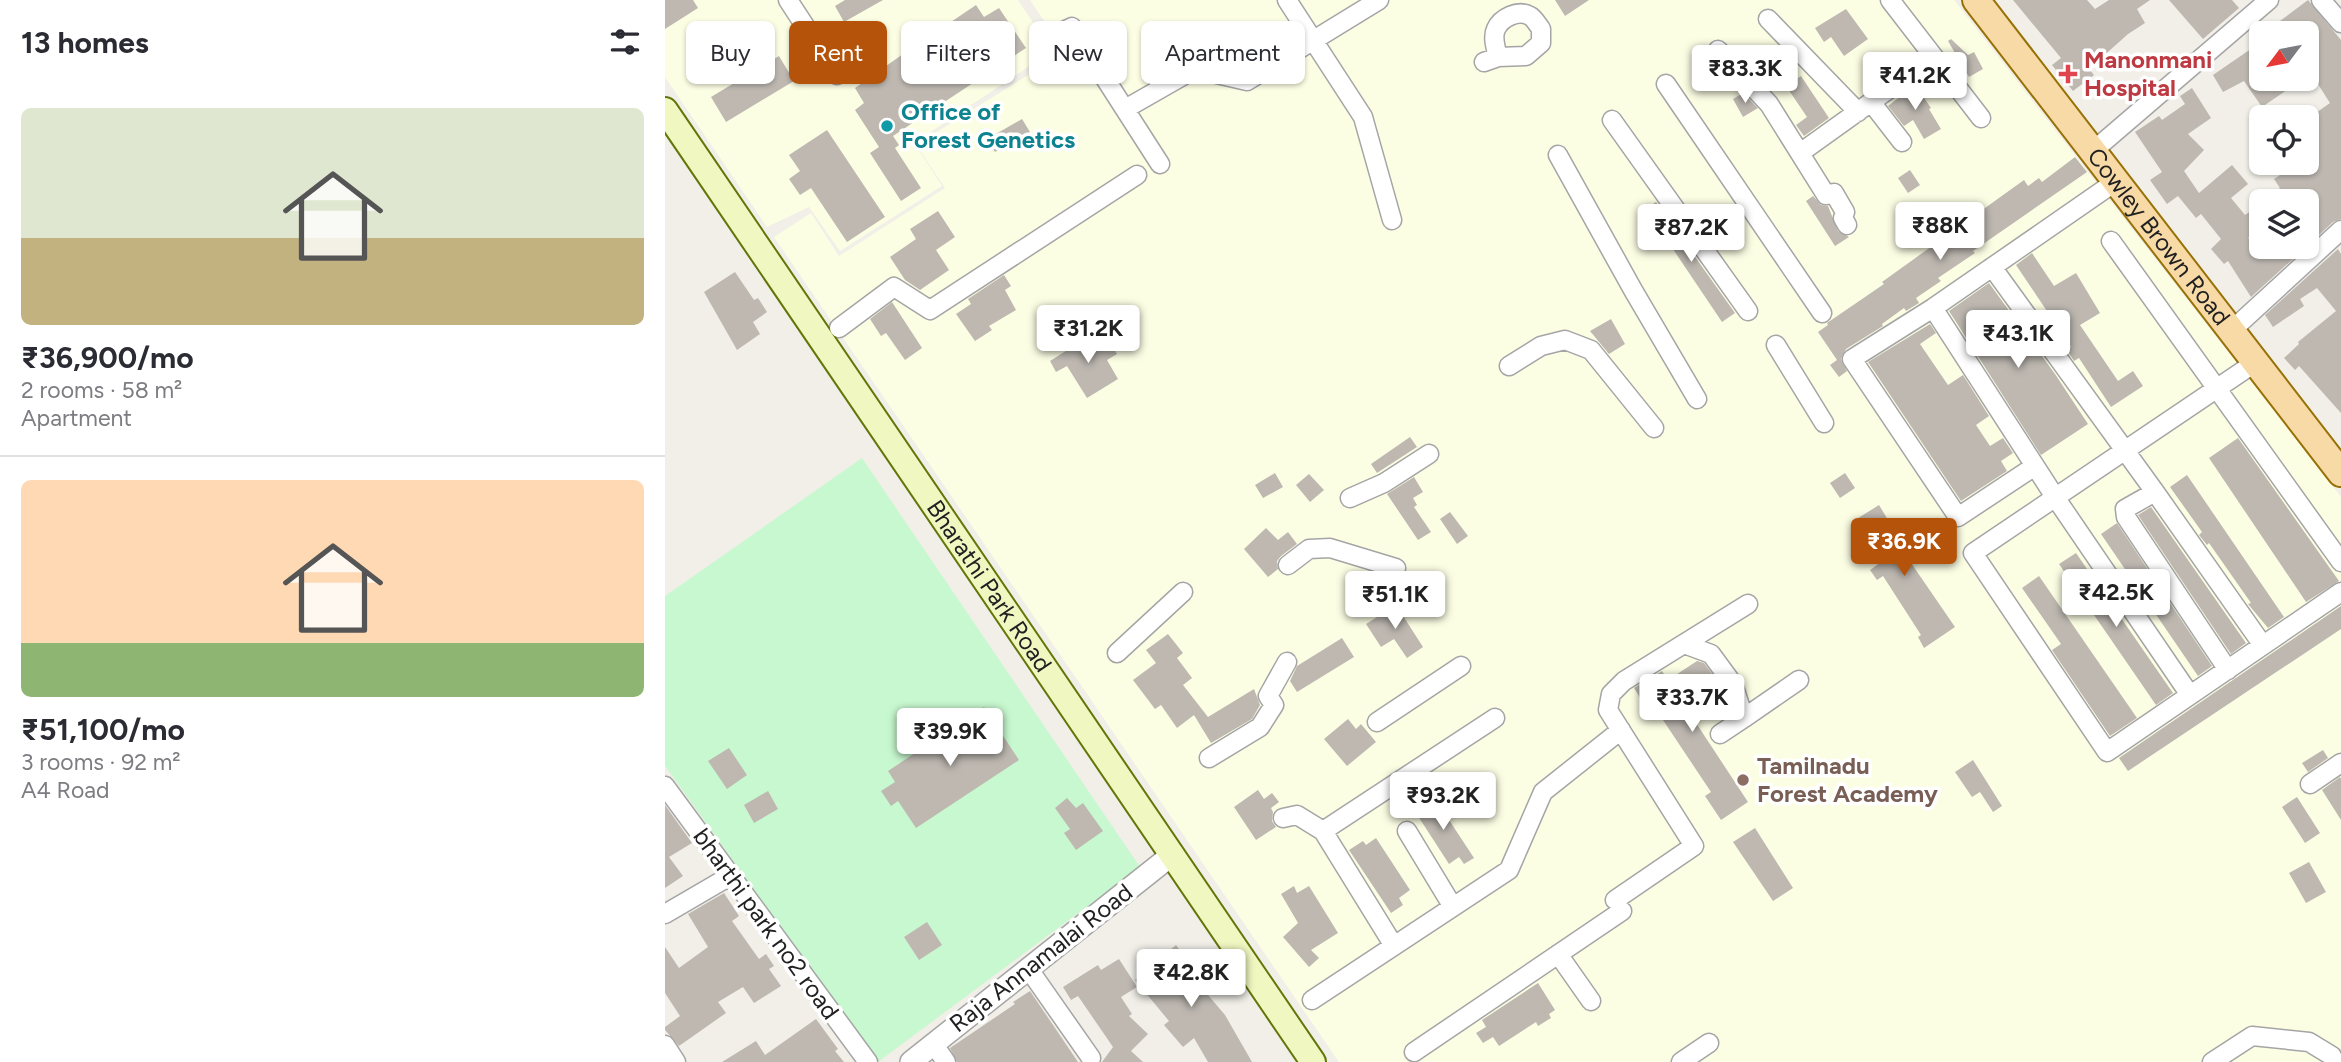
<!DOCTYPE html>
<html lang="en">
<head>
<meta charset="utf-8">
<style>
  :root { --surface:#fff; --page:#f2f2f3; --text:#2b2b33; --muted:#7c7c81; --line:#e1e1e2; --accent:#b45309 }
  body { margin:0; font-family:Figtree,sans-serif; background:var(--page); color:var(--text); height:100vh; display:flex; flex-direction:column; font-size:26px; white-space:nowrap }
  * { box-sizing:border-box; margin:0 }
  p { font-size:23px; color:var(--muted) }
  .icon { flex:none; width:38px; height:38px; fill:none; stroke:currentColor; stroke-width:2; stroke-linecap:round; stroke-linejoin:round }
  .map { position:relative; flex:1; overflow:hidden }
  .drawer { display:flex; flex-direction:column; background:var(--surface); width:665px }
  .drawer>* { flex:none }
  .top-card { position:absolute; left:21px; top:21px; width:665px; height:63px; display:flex; gap:14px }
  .needle { width:46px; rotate:238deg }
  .buttons { position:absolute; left:1584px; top:21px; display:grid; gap:14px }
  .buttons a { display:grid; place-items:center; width:70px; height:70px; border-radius:10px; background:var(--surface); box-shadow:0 2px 5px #0004; font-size:35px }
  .price { position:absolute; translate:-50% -60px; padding:0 16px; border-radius:7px; background:#fff; color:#222; font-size:23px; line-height:46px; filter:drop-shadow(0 2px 4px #0008) }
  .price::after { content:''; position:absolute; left:50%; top:42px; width:21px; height:16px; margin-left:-10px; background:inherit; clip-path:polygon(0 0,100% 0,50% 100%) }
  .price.on { background:var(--accent); color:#fff }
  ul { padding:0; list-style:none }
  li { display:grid; align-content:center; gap:14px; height:371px; padding:0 21px }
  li+li { border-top:2px solid var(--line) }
  li span { display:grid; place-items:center; height:217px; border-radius:10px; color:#555 }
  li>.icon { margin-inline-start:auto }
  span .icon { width:126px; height:126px; fill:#fffc; stroke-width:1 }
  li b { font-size:30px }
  h2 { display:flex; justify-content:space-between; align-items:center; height:84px; padding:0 21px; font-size:30px }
  .tag { padding:0 24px; border-radius:10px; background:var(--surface); box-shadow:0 2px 5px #0004; font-size:24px; line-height:63px }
  .tag.on { background:var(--accent); color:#fff }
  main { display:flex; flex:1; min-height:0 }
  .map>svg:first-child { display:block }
  .education { fill:#fcfee4 }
  .park { fill:#c8f8cf }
  .building { fill:#beb8b1 }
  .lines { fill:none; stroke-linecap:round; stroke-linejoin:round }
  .minor-casing { stroke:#a5a5a5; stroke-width:21 }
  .tertiary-casing { stroke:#a5a5a5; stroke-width:24 }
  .secondary-casing { stroke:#63760a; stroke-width:28 }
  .primary-casing { stroke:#987106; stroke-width:30 }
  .minor { stroke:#fff; stroke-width:18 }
  .tertiary { stroke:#fff; stroke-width:21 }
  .secondary { stroke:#f1f7c0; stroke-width:24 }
  .primary { stroke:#f8daa6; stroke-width:26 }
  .health-dot { fill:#e0444e; stroke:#fff; stroke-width:2.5 }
  .culture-dot { fill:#0f9aa8; stroke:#fff; stroke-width:2.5 }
  .education-dot { fill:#8d6e63; stroke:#fff; stroke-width:2.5 }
  .labels { text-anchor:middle; stroke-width:7; stroke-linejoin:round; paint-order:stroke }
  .health-label { font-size:24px; font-weight:bold; fill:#be3a42; stroke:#fff; text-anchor:start }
  .culture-label { font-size:24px; font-weight:bold; fill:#0d838f; stroke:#fff; text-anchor:start }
  .street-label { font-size:24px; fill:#212121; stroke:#fff }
  .education-label { font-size:24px; font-weight:bold; fill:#785e54; stroke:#fff; text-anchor:start }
</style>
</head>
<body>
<main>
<section class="drawer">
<h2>13 homes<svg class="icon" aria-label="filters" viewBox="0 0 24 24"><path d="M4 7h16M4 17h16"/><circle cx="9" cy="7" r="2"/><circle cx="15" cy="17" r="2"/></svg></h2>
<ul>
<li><span style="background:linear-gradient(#dfe7d0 60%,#c2b280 0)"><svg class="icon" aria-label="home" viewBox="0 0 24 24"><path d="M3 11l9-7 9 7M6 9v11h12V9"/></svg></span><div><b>₹36,900/mo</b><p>2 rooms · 58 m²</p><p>Apartment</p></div></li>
<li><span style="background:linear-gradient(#ffd9b3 75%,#8fb573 0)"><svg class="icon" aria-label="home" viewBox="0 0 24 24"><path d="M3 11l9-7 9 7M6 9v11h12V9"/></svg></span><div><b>₹51,100/mo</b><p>3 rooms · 92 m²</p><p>A4 Road</p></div></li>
</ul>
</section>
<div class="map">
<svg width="1676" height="1062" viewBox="0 0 1676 1062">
  <rect width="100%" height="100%" fill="#f1efe8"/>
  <path class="education" d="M0,0h353l34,51 -138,92 28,43 -102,65 -31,-44 -42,20 -102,-150z
    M365,0h924l387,497v565h-1002l-565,-825 37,-24 28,43 106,-68 -29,-43 149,-93z"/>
  <path class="park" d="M197,458l278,409 -262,195 -213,-296v-170z"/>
  <path class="building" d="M0,0h28l5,8 -33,21z
    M180,0h38l-39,22 -9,-16z
    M890,0h34l-24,16z
    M1348,0h74l8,9 14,-9h41l-13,9 8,14 -17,11 -39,35 5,6 -21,16 -21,-26 9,-7z
    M1504,0h63l7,8 -36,31z
    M1643,0l33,40v179l-8,3 -26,24v-45h-42l15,-13 -6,-9 24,-16h9v-25l12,-8 -9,-13 20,-14 -23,-36v-34h-33l10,-7 -4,-5z
    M311,5l8,12 15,-9 27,40 -133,88 6,9 -4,3 26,40 -20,13 -31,-48 9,-6 -24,-37 9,-7 -9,-15 48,-34 3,5 39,-26 -3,-5z
    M1181,9l22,30 -24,17 -13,-19 -7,5 -9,-14z
    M1286,39l17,16 6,-3 9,17 -14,8 -21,-36z
    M1596,42v37h23l6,9 -28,19 -18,-26 -21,11 -10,-17z
    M114,56l15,25 -68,41 -15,-25z
    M1136,76l28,42 -25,18 -8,-11 11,-8 -21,-31z
    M1250,85l16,23 -2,1 12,20 -17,10 -11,-19 -9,6 -16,-20z
    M1527,88l19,30 -23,16 16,16 -20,21 15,22 33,-28 16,19 -17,14 14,17 16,-11v22l-13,12 16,17 15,-8h27l-55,50 -23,-36 -4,3 -13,-15 10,-10 -20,-25 -5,4 -18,-22 -11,8 -17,-24 12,-8 -27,-40 24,-16 3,4 23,-16 -5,-8z
    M1078,93l15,15 -15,9 -10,-18z
    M357,119l8,13 -35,20 -8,-13z
    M162,130l58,87 -38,25 -36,-54 -11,7 -11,-16 11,-8 -11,-16z
    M1410,157l12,15 -114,79 2,2 -37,25 3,3 -25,17 3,5 -13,8 -2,-3 -22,16 1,2 -37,23 -5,10 6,12 -8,6 -9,-12 7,-5 -19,-28 10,-7 -1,-2 57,-39 -2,-2 142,-102 4,6 11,-8 3,4z
    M1245,170l10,15 -12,8 -10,-15z
    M1148,196l8,9 7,1 10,25 11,6 -14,9 -29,-45z
    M991,202l79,111 -13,9 -76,-113z
    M273,211l17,26 -19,13 13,20 -29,20 -15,-10 -15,-23 26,-18 -6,-10z
    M1673,249l3,5v159l-42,-47 -4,4 -11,-12 15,-14 -1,-2 38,-31 -19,-23 -17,11 4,7 -31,21 -8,-12z
    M1367,253l22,33 22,-13 24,40 -20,12 38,56 15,-10 10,15 -32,21 -32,-49 -5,3 -7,-11 4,-3 -55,-82z
    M70,272l19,28 4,-2 9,14 -14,10 7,12 -23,16 -33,-58z
    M339,275l7,11 -6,4 11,20 -27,16 3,4 -17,11 -19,-27 15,-10 -3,-5z
    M1324,283l66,91 33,50 -47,31 -92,-144z
    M227,302l30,46 -17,12 -19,-27 -5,3 -11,-17z
    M946,319l14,25 -16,10 -19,-23z
    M1265,324l6,9 -16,11 28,41 15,-10 26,41 -13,9 14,21 13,-8 10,15 -12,8 6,10 -46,30 -93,-139z
    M426,335l9,15 10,-7 7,11 -10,6 11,19 -31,19 -20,-32 -11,6 -6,-11z
    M745,437l7,10 -40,26 -6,-9z
    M1573,438l101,143 -33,21 -97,-144z
    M610,473l8,14 -20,11 -8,-13z
    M1180,473l10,15 -15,10 -10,-15z
    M644,474l15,16 -14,12 -14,-17z
    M1522,475l97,142 -16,11 -20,-24 3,-1 -42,-60 -2,2 -8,-10 3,-3 -32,-45z
    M749,477l9,15 -10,6 4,7 -3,2 17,25 -13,8 -31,-46z
    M1214,505l32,53 -2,2 46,67 -31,21 -6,-11 3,-2 -38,-59 -6,4 -7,-10 11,-8 -26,-42z
    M1486,507l95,136 -15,11 -93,-139z
    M785,512l18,24 -11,8 -17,-25z
    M1452,523l95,143 -14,10 -97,-142z
    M601,528l12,12 10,-8 9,12 -16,12 -4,5 1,8 -10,8 -24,-28z
    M1411,553l97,140 -17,12 -97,-141z
    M1374,576l98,142 -27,18 -58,-86 9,-6 -39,-56z
    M731,605l27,42 -16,11 -13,-19 -13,8 -15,-23z
    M1676,606v23l-213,142 -9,-13z
    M503,634l15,19 -6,5 15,20 -9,7 25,32 46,-28 6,16 -8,14 -41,24 -17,-28 -17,13 -16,-23 -6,4 -22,-29 23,-17 -10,-13z
    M677,638l12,19 -57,35 -7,-11 7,-15z
    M1032,661l7,2 9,12 -34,22 69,105 -27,18 -16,-24 6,-4 -56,-84 -6,4 -15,-24 28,-17 6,9z
    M319,707l35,53 -103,68 -18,-27 -7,5 -10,-15 14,-9 -7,-11z
    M683,719l8,10 5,-5 15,18 -29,24 -23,-27z
    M64,748l18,27 -20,14 -19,-28z
    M1658,750l5,8 -20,14 -6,-9z
    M1308,760l29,46 -9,6 -13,-20 -8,5 -17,-25z
    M1675,777l1,2v41l-19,-30z
    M593,790l6,9 8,-6 7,9 -8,6 2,4 -1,9 4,6 -20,13 -22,-33z
    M103,791l10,18 -24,14 -10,-18z
    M767,794l42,64 -10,6 -5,-7 -10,7 -33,-51 11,-7 -4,-6z
    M1632,797l23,36 -15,10 -23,-36z
    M402,798l9,10 7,-5 20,28 -27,19 -12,-17 6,-4 -15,-21z
    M0,805l27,38 -23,14 14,19 -18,12z
    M1090,828l38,60 -20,13 -40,-59z
    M711,838l34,52 -11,8 4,7 -12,8 -42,-63 14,-9 3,4z
    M1644,862l17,30 -20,11 -17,-30z
    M629,886l3,7 12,-7 29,47 -27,17 8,8 -10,9 -26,-30 15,-14 -17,-29z
    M59,893l15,23 -7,5 27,38 7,-5 8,12 -5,3 12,17 -27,17 -11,-16 -25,15 8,11 -47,33 -14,-16v-3l15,-11 -15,-23v-46l14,21 29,-21 -20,-33z
    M262,922l15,23 -23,15 -15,-23z
    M511,945l26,34 -5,3 28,33 27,47h-44l-14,-24 -11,9 -19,-22 5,-4 -34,-41z
    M454,959l18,28 -16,10 11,17 -3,2 19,18 -17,17 12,11h-41l11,-15 -35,-51 -7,4 -8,-13 35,-22 3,5z
    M873,983l17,27 -6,4 2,4 -13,8 -2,-4 -37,24 -6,-9 -10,6 -7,-10 10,-6 -4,-7z
    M365,991l48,71h-121l-7,-14 65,-44 -2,-2z
    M151,1019l22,30 -3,2 9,11h-122l34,-21 9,14z"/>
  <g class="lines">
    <defs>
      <path id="minor" d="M123,0l49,75
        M622,0l76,117 29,103
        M1225,0l91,118
        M1656,0l20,23
        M1103,19l90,93
        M382,39l25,-12 88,137
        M1053,50l51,54 57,91 8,-2 11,19 -2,6 4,7
        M819,62l14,-5 28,-1 15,-13v-14c-3,-4 -7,-11 -11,-13 -12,-7 -29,2 -34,13 -4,8 0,20 2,28
        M1001,84l156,229
        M1206,102l31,40
        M460,109l70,-40 52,12 132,-81
        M947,120l136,191
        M1428,151l176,-151
        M1135,153l134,-96
        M893,155l75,135 64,109
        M1446,241l230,321
        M1327,267l163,225 107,152
        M1268,308l122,189 135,198
        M174,328l55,-41 36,23 207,-135
        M1566,331l110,-101
        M1111,345l48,78
        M1591,362l-283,191 134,199 234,-160
        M844,366l32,-20 24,-6 26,10 63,78
        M1370,466l-77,51 -106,-158 81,-51 182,-126
        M1490,492l-30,17 1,8 102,153
        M685,498l34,-15 45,-29
        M623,565l21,-16 21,-1 66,20
        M1019,644l27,10 22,30 11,34 55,-38
        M452,653l66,-61
        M712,722l84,-56
        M1055,734l24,-16
        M544,758l51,-31 14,-22 -6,-9 19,-34
        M1645,784l31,-21
        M0,786l203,276
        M618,818l14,-3 26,16 71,115
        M658,831l172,-113
        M742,831l46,76
        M950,900l79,-54 -86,-136 3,-16 13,-13 124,-77
        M0,914l65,-38
        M893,954l33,47
        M363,968l63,90
        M647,1000l197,-130 34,-78 78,-62
        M268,1043l13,19
        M0,1045l11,17
        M749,1052l208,-141
        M1016,1062l28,-19
        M1547,1062l40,-26 57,6 23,14 2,6"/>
      <path id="tertiary" d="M246,1062l262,-208"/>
      <g id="secondary">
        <path id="s1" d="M0,110l648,952"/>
      </g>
      <g id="primary">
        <path id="s2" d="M1311,0l365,473"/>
      </g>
    </defs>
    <use href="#minor" class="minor-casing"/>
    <use href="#tertiary" class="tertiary-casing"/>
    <use href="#secondary" class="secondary-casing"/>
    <use href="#primary" class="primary-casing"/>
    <use href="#minor" class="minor"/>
    <use href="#tertiary" class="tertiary"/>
    <use href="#secondary" class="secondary"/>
    <use href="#primary" class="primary"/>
  </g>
  <path class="health-dot" d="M1399.5 63.5h7v7h7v7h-7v7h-7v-7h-7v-7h7z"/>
  <circle class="culture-dot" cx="222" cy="126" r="7"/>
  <circle class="education-dot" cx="1078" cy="780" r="7"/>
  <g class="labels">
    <g class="health-label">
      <text x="1419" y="68">Manonmani<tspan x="1419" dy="28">Hospital</tspan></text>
    </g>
    <g class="culture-label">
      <text x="236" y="120">Office of<tspan x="236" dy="28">Forest Genetics</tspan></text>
    </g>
    <g class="street-label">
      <text dy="8" stroke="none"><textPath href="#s2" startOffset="299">Cowley Brown Road</textPath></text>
      <text dy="8" stroke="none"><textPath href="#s1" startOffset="576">Bharathi Park Road</textPath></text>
      <text transform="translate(101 924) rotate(54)" y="8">bharthi park no2 road</text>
      <text transform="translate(376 958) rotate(-38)" y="8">Raja Annamalai Road</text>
    </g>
    <g class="education-label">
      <text x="1092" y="774">Tamilnadu<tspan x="1092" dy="28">Forest Academy</tspan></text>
    </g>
  </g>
</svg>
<div class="buttons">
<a><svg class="needle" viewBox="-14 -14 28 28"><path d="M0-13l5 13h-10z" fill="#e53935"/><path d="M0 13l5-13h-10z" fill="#7c7c81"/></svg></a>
<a><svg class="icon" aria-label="locate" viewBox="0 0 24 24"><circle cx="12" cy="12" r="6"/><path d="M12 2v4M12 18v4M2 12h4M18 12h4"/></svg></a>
<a><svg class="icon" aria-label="layers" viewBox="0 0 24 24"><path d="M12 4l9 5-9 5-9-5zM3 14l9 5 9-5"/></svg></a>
</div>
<b class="price" style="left:1080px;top:105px">₹83.3K</b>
<b class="price" style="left:1250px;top:112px">₹41.2K</b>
<b class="price" style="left:1275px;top:262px">₹88K</b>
<b class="price" style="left:1026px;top:264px">₹87.2K</b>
<b class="price" style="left:423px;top:365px">₹31.2K</b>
<b class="price" style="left:1353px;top:370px">₹43.1K</b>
<b class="price on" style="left:1239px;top:578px">₹36.9K</b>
<b class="price" style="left:1451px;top:629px">₹42.5K</b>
<b class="price" style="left:730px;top:631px">₹51.1K</b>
<b class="price" style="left:1027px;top:734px">₹33.7K</b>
<b class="price" style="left:285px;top:768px">₹39.9K</b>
<b class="price" style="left:778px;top:832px">₹93.2K</b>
<b class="price" style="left:526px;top:1009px">₹42.8K</b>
<div class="top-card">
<a class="tag">Buy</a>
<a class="tag on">Rent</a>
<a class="tag">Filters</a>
<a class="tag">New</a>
<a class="tag">Apartment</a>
</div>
</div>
</main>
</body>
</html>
